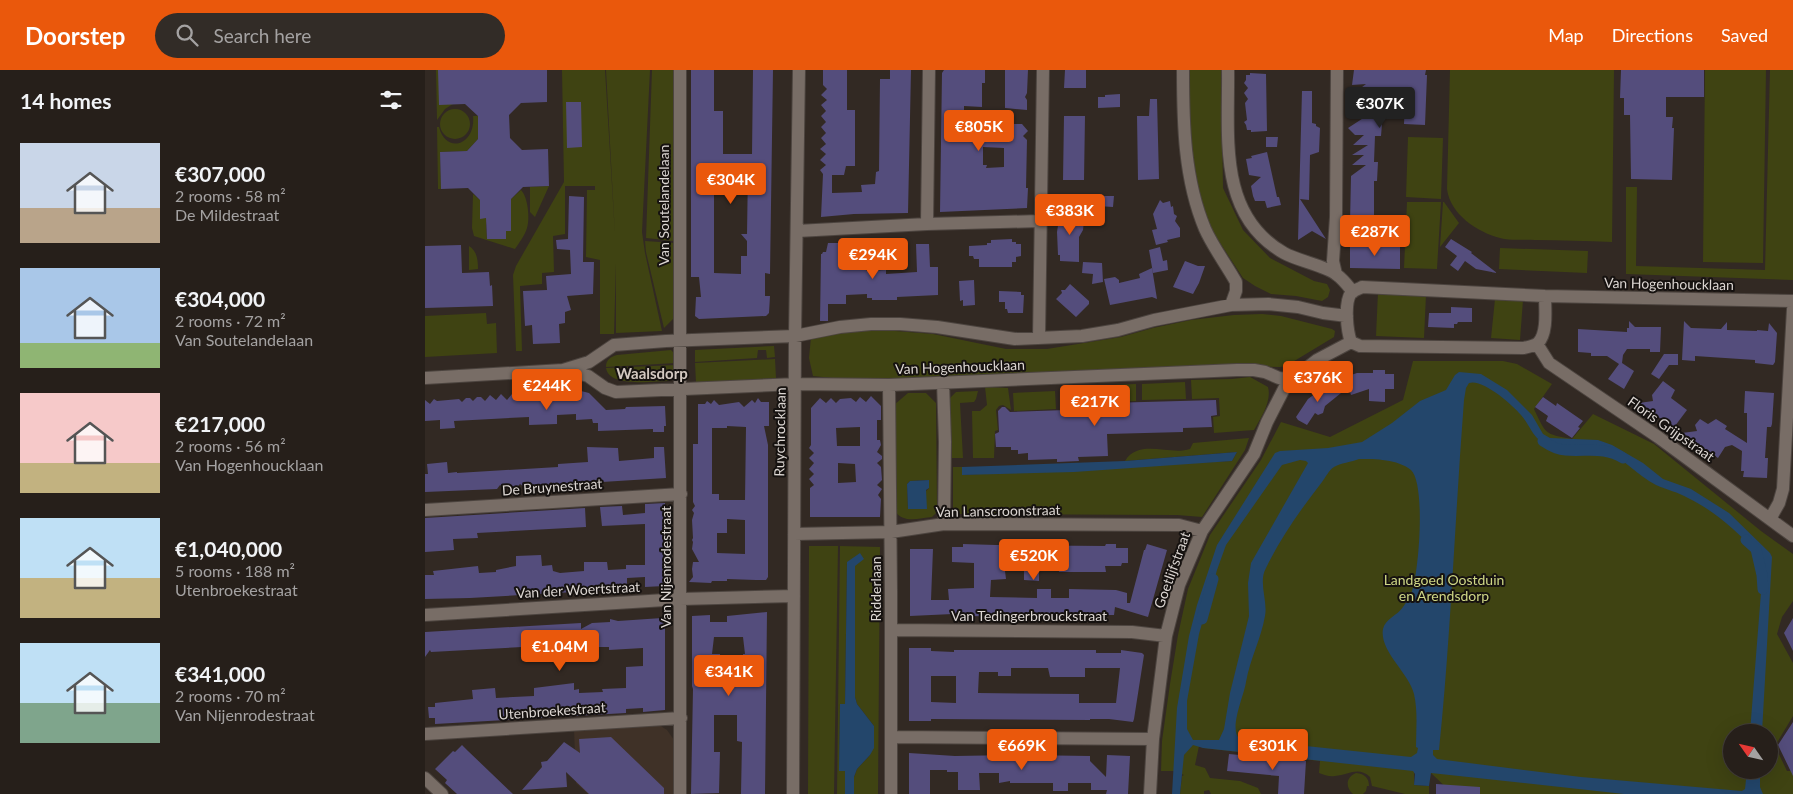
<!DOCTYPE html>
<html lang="en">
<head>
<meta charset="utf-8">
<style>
  :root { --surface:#261f1a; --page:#322c27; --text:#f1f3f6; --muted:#a4a2a2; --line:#423d39; --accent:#ea580c }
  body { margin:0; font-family:Lato,sans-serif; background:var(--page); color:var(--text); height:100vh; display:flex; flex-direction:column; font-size:19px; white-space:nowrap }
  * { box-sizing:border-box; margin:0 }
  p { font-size:16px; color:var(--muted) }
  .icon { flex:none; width:28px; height:28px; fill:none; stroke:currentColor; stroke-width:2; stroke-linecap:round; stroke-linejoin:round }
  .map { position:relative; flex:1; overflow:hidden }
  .drawer { display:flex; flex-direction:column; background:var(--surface); width:425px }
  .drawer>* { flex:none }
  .needle { width:32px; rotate:304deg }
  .fabs { position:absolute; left:1298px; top:654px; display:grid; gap:10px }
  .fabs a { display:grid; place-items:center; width:55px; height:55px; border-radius:50%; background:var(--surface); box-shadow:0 5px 20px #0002,0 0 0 1px var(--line); font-size:25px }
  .price { position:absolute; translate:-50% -42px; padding:0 11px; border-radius:5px; background:var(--accent); color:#fff; font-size:16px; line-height:32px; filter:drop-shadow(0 1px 2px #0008) }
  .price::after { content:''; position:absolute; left:50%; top:30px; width:15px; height:11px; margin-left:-8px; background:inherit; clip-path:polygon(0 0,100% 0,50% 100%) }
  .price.selected { background:#222; color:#fff }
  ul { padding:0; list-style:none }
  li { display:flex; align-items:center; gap:15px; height:125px; padding:0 20px }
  li span { display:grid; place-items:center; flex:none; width:140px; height:100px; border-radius:0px; color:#555 }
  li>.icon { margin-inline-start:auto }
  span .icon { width:60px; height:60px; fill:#fffc; stroke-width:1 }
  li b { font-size:21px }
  h2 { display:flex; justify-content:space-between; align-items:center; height:60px; padding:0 20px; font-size:21px }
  header { display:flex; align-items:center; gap:30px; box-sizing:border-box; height:70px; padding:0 25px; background:var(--accent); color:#fff }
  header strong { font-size:24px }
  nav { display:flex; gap:28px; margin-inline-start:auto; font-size:18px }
  .search { width:350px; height:45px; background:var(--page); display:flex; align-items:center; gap:12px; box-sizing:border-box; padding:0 18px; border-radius:28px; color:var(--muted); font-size:19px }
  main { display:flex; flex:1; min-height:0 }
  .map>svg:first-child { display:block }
  .built { fill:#3f3127 }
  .green { fill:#3f4312; fill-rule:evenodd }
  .water { fill:#23466b; fill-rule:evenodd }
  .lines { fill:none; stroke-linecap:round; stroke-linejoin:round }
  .canal { stroke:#23466b; stroke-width:11 }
  .building { fill:#544d7c; fill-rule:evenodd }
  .minor-casing { stroke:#4c443f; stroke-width:14 }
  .minor { stroke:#786d66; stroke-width:12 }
  .labels { text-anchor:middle; stroke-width:4; stroke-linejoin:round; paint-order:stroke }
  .street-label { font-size:14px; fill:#dcd6d2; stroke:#161210 }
  .park-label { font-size:14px; fill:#cfd786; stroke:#161210 }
  .neighbourhood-label { font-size:15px; font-weight:bold; fill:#d3c8c0; stroke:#161210 }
</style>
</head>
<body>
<header>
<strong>Doorstep</strong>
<div class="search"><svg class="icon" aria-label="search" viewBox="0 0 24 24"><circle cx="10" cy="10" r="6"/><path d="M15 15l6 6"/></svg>Search here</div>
<nav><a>Map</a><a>Directions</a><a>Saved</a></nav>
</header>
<main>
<section class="drawer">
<h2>14 homes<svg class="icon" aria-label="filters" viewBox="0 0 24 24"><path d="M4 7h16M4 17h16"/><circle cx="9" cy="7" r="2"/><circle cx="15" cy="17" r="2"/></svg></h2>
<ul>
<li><span style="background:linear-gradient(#c9d6e8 65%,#b9a48a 0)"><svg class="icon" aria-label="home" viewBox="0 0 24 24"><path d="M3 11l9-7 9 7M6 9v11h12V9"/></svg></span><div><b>€307,000</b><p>2 rooms · 58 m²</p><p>De Mildestraat</p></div></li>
<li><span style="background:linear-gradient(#a9c7e8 75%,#8fb573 0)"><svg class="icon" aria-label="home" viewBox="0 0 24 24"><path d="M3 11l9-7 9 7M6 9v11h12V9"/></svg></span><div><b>€304,000</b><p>2 rooms · 72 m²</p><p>Van Soutelandelaan</p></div></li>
<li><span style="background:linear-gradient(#f6c9c9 70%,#c2b280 0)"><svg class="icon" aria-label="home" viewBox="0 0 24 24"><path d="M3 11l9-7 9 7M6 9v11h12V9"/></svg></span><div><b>€217,000</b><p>2 rooms · 56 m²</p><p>Van Hogenhoucklaan</p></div></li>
<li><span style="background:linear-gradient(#bfe0f5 60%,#c2b280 0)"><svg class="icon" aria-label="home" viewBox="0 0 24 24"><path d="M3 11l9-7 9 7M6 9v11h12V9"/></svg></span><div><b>€1,040,000</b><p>5 rooms · 188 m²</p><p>Utenbroekestraat</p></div></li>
<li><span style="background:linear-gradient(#bfe0f5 60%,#7fa58c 0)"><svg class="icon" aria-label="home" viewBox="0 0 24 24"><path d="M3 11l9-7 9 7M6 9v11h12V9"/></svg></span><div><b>€341,000</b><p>2 rooms · 70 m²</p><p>Van Nijenrodestraat</p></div></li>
</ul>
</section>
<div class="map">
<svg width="1368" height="724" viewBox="0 0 1368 724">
  <rect width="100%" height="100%" fill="#322923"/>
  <path class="built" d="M234,655l8,5 7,10 1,54h-87l-12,-11 -2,-54z"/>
  <path class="green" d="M11,0h2l15,34 -8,5 -8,11z
    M137,0h43l10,165 -9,-165h44l-8,162 3,21 17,78 -46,2v-70l-2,71h-14v-74l-14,-3 1,-67h8v-4h-30v48l-12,2 1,36 -12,1v11l-22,2 2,65h-6l-3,-76 3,-9 48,-84z
    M227,0h21l1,171 -28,-3z
    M762,0h34l2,118 20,42 27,28 44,23 13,3 3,6 -2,7 -6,4 -26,-5 -25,-2 -16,-8 -12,-8 -32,-49 -10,-24 -8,-35z
    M1025,0h164l-2,172c-25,-1 -51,-2 -77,-2 -11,-1 -24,1 -35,-2 -23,-6 -50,-24 -53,-49z
    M1280,0h61l-3,193 -60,-1z
    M1345,0h23v210l-167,-6v-87h11l-1,79 129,4z
    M15 54a15 15 0 1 1 30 0a15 15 0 1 1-30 0Z
    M48,46h5v23l-11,12 -27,1 1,37h-3l-1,-62h2c7,28 37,18 34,-11z
    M983,67l35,1 -2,61 -35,-2z
    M124,116l-14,31 -5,-5v-25z
    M96,120c7,7 9,28 6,38 -2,7 -8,15 -12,21l-41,-13 -2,-8 1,-34 7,6v18h8l-2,7 1,14h19v-8h5v-32z
    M982,132h34l-4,67 -33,-1z
    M1018,132h1l15,21 -19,24z
    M220,171l29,2 -1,76 -9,9 -18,-76z
    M44,176c8,5 9,14 9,23l-9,1z
    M1075,178l88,3 -1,22 -88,-4z
    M953,222l48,3 -2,43 -48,-2z
    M1070,229l28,1 -3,40 -29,-2z
    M61,243l1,11 9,-1 1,30 -72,4v-41z
    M837,244l19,2 51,13 3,2 -1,6 -48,29 -6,1 -29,-1 -337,14h-63l-38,-4 -4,-18 2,-21 59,-8 63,5 73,15h41l74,-12 32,-9 38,-8 43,-5z
    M349,276l1,11 -8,1 -1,-8h-8l-1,8 -62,4v-12z
    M246,280l5,5v8l-70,4c0,-7 4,-10 11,-12z
    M350,289l1,19 -80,5 -1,-20z
    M988,291h90l14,3 35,20 -18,25c12,25 10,25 38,30l21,-25 61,30 107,87 32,23v47l-11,16 -5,17 16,29v53l-18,30 12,25h6v23h-340l-22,-21 -17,-1v13l15,1v8h-24l-33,-8 -2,-9c-12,-11 -21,-2 -35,-1 -6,1 -10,-1 -16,-3l1,-12 -117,-13 -4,-2 -4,19 10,3 5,10 30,3 18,7 3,6h-50l-2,-4 -5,1v3h-24l2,-18 2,-1 -11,-4h-12l1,-30 8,-57 8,-49 10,-46 22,-54 51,-75 20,-38 49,15 73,-37zM1306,662h38v38h-38z
    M251,295v9l-6,7c-16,0 -61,7 -64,-13z
    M825,307l18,10c4,14 -7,31 -14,43l-40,3 -1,-16 7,-1 -1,-18 -27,1 -1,-19 41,-1z
    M760,312l1,17 -44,1v-16z
    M711,314v17l-21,1 -2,-17z
    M682,315l2,16 -5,-4 -5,-1 -6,5v6l-31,2v-22z
    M560,317l23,1 3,22 -8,-5 -4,1 -3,4 2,20 -3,1 -1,27h-21l-1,-47h8l7,-6z
    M553,321l-2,8 -2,3 -14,1 3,55h-11l-2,-60 6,-6z
    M630,321l1,18 -42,2 -1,-18z
    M483,323h18l10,10 1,105 -1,5 -4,4c-12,1 -29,7 -37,-6l-1,-106zM503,410l1,8 -21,21 -1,-25 3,-3z
    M824,368l-4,12 -43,67 -25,-2 -217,-1 -7,-7v-40h9v8l270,-14 5,-9 -112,9c14,-23 45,-5 65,-12l3,-6z
    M384,476h29l-4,248h-26z
    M415,476l40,1 -2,247h-24v-17l3,-8 13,-14 4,-29 -17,-22 -2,-7v-132l-8,-3 -2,142h-5l-1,66 6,1v23h-8z
    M931,703c9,1 13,5 13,13h-2l-1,5 -3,3h-10c-8,-7 -7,-17 3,-21z"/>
  <path class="water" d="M1034,302l22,2 26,16 25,25 11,19 7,4 48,2 14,5 31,18 20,16 28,10 38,24 41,40 2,4 -10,175h-12l13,-165 -2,-10 -4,-5c-21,-21 -42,-41 -69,-54 -10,-6 -21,-8 -32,-13 -18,-9 -31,-26 -50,-34 -20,-7 -49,5 -67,-11 -7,-6 -11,-17 -18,-25 -8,-10 -39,-37 -52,-32l-3,5 -2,12c-9,116 -13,234 -25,350h-6v5l4,4 144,18 161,14 3,-2 2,-19h13v17l3,7h-139l-193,-21 -2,13 -15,-1 1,-11 -2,-3 -210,-23 -10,-3 -9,10 -4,39h-8l5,-86 12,-72 8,-31 20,-60 58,-92 5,-2 48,-3 34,-6 30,-19 28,-22 26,-11 9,-15zM934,389c17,0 38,0 52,11 15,14 8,105 0,124 -2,4 -5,9 -8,13 -5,8 -18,12 -20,22 -4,22 26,44 31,65 4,18 2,36 2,53l2,1 -1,5 -6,4 -171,-18c-12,-9 4,-43 6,-57 4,-23 15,-43 19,-66 3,-15 -7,-34 1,-48 15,-31 35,-59 56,-86 3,-4 7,-12 12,-15 6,-4 18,-5 25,-8zM875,390l6,1 2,2 -57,100 -3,20 1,33 -19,77 -6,36 -5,11h-26l-6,-11v-28l12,-67 18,-64 9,-25 56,-80z
    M812,382l-5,9 -158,11 -112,3v-8l163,-6z
    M504,410v8l-3,2 1,19h-19l-1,-25 3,-3z
    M435,483l4,6 -9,7v131l2,7 17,22v22l-4,7 -13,14 -3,8v17h-9v-23h-6l1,-67h5l2,-142z"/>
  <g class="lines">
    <path class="canal" d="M1118,371c6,4 15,9 22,9 20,2 40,-4 58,8
      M1321,470l10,9 6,26 1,14
      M777,549l11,-40"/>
  </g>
  <path class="building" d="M13,0h109v32l-26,1 -12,12 1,23 12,12 26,-1 1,37 -26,1 -12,12v32h-5v8h-19l-1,-21 -6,1v-19l-12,-12 -27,1 -1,-37 27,-1 11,-12v-23l-13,-12 -26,1z
    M266,0h23v41h9v43h29l1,-84h20l-3,204 -5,-1v23h5l-1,17 -3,3 -67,3 -4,-3 1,-19h5l-2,-20h-8zM323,98l-1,66h-6l6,7v15h-6v18l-27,-1v-86h9l1,-18z
    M398,0h24v40h8v56h-9l-2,9h-12v18l30,-1 -1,-7 14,-1 1,-12 3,-1 1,-92h10v-9h21l-3,143 -54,1 -33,3 2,-43 -3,-4 6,-5 -6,-5 6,-6 -6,-5 6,-5 -5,-6 5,-5 -5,-6 5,-5 -5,-6 5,-5 -5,-6 6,-5 -6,-5 6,-6 -4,-4z
    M519,0h41v13h-3v24l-18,-1v22l20,1v-5h38l6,7 -5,5 4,4 -1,48h2l-1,20 -87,4 2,-139zM558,77l21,1v19l-18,1 1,-3h-4z
    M580,0h23l-1,23 -2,4 2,3v10l-22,-2z
    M640,0h21v18h-22z
    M929,0h72l-1,5h2l-2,50 -21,-1 1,-23 -21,-1 -3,36h-6l-1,26h4l-1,19h-3v48h-20l-1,-6h-3l1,-47 15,-11h-14l12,-10h-12l16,-10h-15l11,-10h-9l-7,-7 20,-13h-15l12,-11 -12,1 13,-11h-13l13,-10 -14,1z
    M1196,0h83v27h-38v20h7l-1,11h2l-2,52 -41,-1 -1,-64h-6v-17h-4z
    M825,3l16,1 1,57 -16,1v-2h-4l-1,-5 -2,-3 3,-2 -2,-17 3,-4 -4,-6 4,-5 -4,-5 2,-3v-5h4z
    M877,21h10v32l4,1v2l4,2 -1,24 -9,3 -1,45 -9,-1 26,40 -14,-8 -14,9z
    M695,24v13l-22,1v-11h7v-2z
    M725,29h7l2,80 -21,1 -1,-64h12z
    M141,32h15l1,45 -15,1z
    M639,46h21l-1,64h-21z
    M841,67h12l-1,10h-11z
    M842,82l10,45h2l2,8 -14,3 -2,-7h-10l-2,-5 -2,-10 10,-9 -12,-2 -3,-16 6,-1 -1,-2z
    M144,126l15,1 -1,65h11l-1,32 -26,2 4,14 -6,2v11l-6,1 1,19 -27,1 -1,-19 -7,1 -2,-35 24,-1 -1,-14 25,-2 -1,-24 -13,-1 -1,-9 12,-1z
    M672,126h17l-1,11 -16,-1z
    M735,130l3,3 7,-2 1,6 2,-1 1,8 3,2 -2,5 5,7v9l-13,3 1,2 -12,3 -4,-15 5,-1 -4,-15z
    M644,142h16l-2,18 -4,7v25l-19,-1v-6h-2l-1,-23 2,-13h2v-6z
    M587,169v3h4v2h5v12l-5,1v5h-4v5h-33v-8h-5l-1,-3h-4v-10l18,-1v-2h4v-3z
    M1026,169l21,13 -1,1 26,20 -21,-4 -11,-8 -7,10 -8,-6 7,-9 -12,-9z
    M403,173h12v6h4l-1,19 23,-1v4l20,-1v4l31,-2 -1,-28h13l1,23h8v28l-41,2v3h-25v-2h-5v-4l-21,1v9h-18v17h-8l1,-67h1l1,-2h3z
    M36,175l1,28 27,-1 1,14 2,-1 1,21 -68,2v-62z
    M925,175l50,1v23l-50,-1z
    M735,177l3,14 4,-1 1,10 -15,3 -4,-23z
    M760,191l13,5h7l-6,17 -6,11 -20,-7z
    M658,192l19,1 1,19 -11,2 1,-10 -11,-1z
    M727,198l5,31 -5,-2 -42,8 -6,-26 11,-2 4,3v3l21,-5 -1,-4z
    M549,210l1,25 -12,1v-6l-3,1 -1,-20z
    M645,214l19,17v3l-13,13 -20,-18 6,-6 -1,-3h4z
    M574,221l22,1v3h3l-1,18h-15l-1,-4h-2v-7h-6z
    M1026,237l21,1v14h-14l-1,2h-3v4l-26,-1 1,-14h22z
    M1204,251l6,6h26l-1,25h-10v-3h-23l-4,6 -1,8 12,8 -10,18 -16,-10 11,-15 -12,-8h-16v-3l-13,-1v-23l49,3v-4h2z
    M1259,251l7,7 30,1 6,-7v8l30,1v-1l11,1 1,-8 8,10 -2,29 -2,3 -18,-2v-3l-60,-4v5l-13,-1z
    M1239,284h14v11h-9l-10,14 -8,-5z
    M948,300h12v4h9v15h-9v13l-16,-1v-12l-18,6 -6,-18 12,-4h16z
    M1238,311l12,9 -4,8 16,12 -12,16h-4l-32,-23 14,-2 -1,-6z
    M906,312l10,11 -16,13 -2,7 -5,2 -3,-2 -8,12 -9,-5 -2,-3 12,-18z
    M156,321l8,2 17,17 19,-1 1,-2 39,-1 1,20h-2v6h-11v-3l-55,2v-8h-5l-1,-4 -16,1v-6l-19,1v9l-28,1v-8l-75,4 1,7 -15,1v-9l-15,1v-21l5,4 4,-5 3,2 22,-2 3,3 4,-4h4l3,3 4,-4h4l4,4 5,-6 6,5 5,-6 6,6 5,-6 6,5 5,-6 6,5 5,-6 6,5 4,-4 15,-1h14l3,3z
    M1320,321l29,2 -2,31 -1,3h-4l-2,31h3l-1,20 -24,-1 1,-6h-3l1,-20 -10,-6 -7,2 -7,11 -36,-25 15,-2 -2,-6 5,-6 8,5 8,-5 11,7 -2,3 22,14v-30h-3z
    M446,326l10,10v14h-4v20h3l1,5 -4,7 5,4v3l-5,4 4,4 1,13 -5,5 5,4 -4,6 3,4 -1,18h-70v-29l4,-3 -5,-6 5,-5 -5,-5 5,-6 -5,-5 5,-5 -5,-5 2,-3v-37l9,-10 6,5 5,-5 5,5 4,-4 11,-1 5,4 4,-5 6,5zM435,357v19h-23l-1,-18zM413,393l17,1 1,18 -18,1z
    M675,327l5,2 3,4 108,-3 1,15 -6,1 1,11 -29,1v4l-76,2 1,22 -30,1 1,4 -22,1v-3l-29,1v-7l-10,1v-4h-7v-3h-15l-1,-13 4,-2 -1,-21 4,-4h3l5,5 84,-3 1,-9z
    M1118,327l13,9 1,-3 26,18 -5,6 2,1 -8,10 -26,-17 2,-5 -13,-9z
    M333,328l3,4h8v24h-5l4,19v132l-2,3h-10l-29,-1v2h-15l-1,2 -22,-1 4,-5 -1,-8 1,-7h6l-7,-13 1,-7 -1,-2 1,-2 -1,-18 2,-7 -2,-3 3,-4 -2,-4v-58h5v-40h7l2,-3 4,3 3,-4 5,5 20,-3 5,5 8,-7 3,3zM302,356l19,1 -1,73h-26v-6h-7v-66h15zM302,449l18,1v34l-28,-1v-20h10z
    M162,377l31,1 1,13 35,-3v-11h10l2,31 -112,7 -3,-3 -4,4 -23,1 -4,-3 -5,5 -5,-5 -5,5 -5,-4 -3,4 -72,3v-18h3l-1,-10 20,-2 1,11 9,-1v1l101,-6v-3l30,-2z
    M240,433v22l2,2 -2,2v31l1,2 -2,3v21l-19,1v-10l-18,1v11l-157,9 -45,1v-24h9l-1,-4 45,-5 1,7 17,-1v-2l20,-4v-10l25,-1 1,11 10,-1 1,6 7,2 24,-2v-9h23l1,8 18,-1v-4h19v-41l-43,2 -2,-19 22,-1 1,9 22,-2v-9z
    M160,438l1,19 -109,6 1,5 -25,1 1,11 -29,2v-34z
    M538,474l33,1 109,1 1,-2h10v4h12v15h-6l-1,3h-16l1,6h-47l-1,-8h-19v17l-15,-1v-9h-19l1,8 -15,1 -1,17 47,1v-9h14v9h18v-9l47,1 11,3v10h3l14,-53h1l2,-6 20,6 -19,67 -33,-10 -1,8h-10v2l-147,-1h-4v-2l-43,2v-67h23l-2,51h18l-1,-11 26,-1v-25l-22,-1v-15h11z
    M342,542l-2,182h-24l1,-52 -5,-1v-26h-23v37h6l-1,41 -28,1 2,-105 -1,-3v-70l18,-1v7h17v-6zM289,567h29l2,17h-2v3l-23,1v-4h-8z
    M237,548l3,3v89l-22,2v-4l-17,1v4l-191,11v-6h-6l-1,-11h7v-4l38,-4 -1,-9 23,-2 1,10 38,-2v-8l40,-5v7l5,-1v4l24,-1 -1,-3 24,-1v-21l17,-1v-18l-34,2v-3h-11l-1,-4 -166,9 -1,-2 -5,7v-25l156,-9v6l11,-6 18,-1v-3l8,2z
    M1368,548v33l-9,-18z
    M484,578h22v3l23,1v-2h142v3h25v-3l21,3 2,2 -10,64 -1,3 -24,-3h-19v1l-159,-1v2h-22zM586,598h37l2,9h35v-9h35l-4,35h-37v-9l-101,-1 1,-21h19v4h13zM506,606h25v27l-25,-1z
    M1368,652v54l-15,-31z
    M186,667l53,51v6h-75l-23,-22 1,15 -45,3 20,-23 -1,-5 6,-1 17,-19 16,11 -1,-14z
    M37,675l6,6 45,43h-56l-12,-11 2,-3 -12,-11 18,-18 2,1z
    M484,683l46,3 58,-1v2l11,-2 66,1v5l16,16 1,-22 23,1 -2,38h-22l1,-4h-16v-7h-23v8h-15v-8h-43v-2l-11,2v-10h-20l1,17h-22v-18h-11v-2h-17v24h-21z
    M804,684l77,7 -2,33h-26l1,-18 -52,-5z
    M1011,714l44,3v7h-44z"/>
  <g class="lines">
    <defs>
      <path id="minor" d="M255,0v724
        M758,0c0,53 1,109 22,159 8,18 21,35 31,53v9l-5,14
        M803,0c1,66 -11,145 56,183 14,8 43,13 53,22 6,4 11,11 16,17
        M502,154l2,-154
        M372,161l130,-7 113,-3
        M911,204l-3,-13 3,-44 1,-147
        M1120,226c0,13 3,37 -7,47 -4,3 -10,4 -15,5l-163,-2 -9,-4c-4,-11 -7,-39 0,-49 3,-3 8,-4 11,-6l183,9 248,5
        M614,268l4,-268
        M1112,274l12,19 109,74 135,99
        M141,300l22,6 17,12 11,4 180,-8 93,1 348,-15h17l11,2 14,6 10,1 6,-2 22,-17 34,-18
        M0,308l138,-8 26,-8 25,-17 52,-4 129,-5 45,-9 31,-3h29l37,3 78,12 67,-3 36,-6 36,-10 77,-15 37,-1 30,3 25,6 24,3
        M518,312l2,60 -1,82
        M464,315l2,206v203
        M0,440l256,-16
        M1345,449l9,-16 4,-14 10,-180
        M369,464l97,-2 53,-8 235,1 23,6
        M0,545l256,-16 113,-3
        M466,560l241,2 34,4
        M0,664l256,-16
        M466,667l262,2
        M0,708l17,16
        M368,724l2,-458 4,-266
        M725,724l3,-55 13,-103 13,-51 23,-54 52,-77 13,-32 22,-43"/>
    </defs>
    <use href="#minor" class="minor-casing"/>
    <use href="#minor" class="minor"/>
  </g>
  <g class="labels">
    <g class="street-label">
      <text transform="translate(239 135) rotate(-90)" y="5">Van Soutelandelaan</text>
      <text transform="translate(1244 214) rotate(1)" y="5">Van Hogenhoucklaan</text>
      <text transform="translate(535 297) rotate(-2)" y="5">Van Hogenhoucklaan</text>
      <text transform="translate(1246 359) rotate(35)" y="5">Floris Grijpstraat</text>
      <text transform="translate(355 362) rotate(-89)" y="5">Ruychrocklaan</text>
      <text transform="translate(127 417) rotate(-4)" y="5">De Bruynestraat</text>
      <text transform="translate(573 441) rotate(-1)" y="5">Van Lanscroonstraat</text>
      <text transform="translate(241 497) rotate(-90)" y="5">Van Nijenrodestraat</text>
      <text transform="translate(747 500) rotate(-70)" y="5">Goetlijfstraat</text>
      <text transform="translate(451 519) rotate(-90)" y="5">Ridderlaan</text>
      <text transform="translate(153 520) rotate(-3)" y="5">Van der Woertstraat</text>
      <text x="604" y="551">Van Tedingerbrouckstraat</text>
      <text transform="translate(127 641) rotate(-4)" y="5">Utenbroekestraat</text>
    </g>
    <g class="park-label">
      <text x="1019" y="515">Landgoed Oostduin<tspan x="1019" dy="16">en Arendsdorp</tspan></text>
    </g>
    <g class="neighbourhood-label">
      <text x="227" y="309">Waalsdorp</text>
    </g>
  </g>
</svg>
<div class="fabs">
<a><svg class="needle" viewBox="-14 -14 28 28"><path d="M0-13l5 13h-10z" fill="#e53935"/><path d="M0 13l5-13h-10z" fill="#a4a2a2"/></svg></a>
</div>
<b class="price selected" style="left:955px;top:59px">€307K</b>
<b class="price" style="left:554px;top:82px">€805K</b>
<b class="price" style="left:306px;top:135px">€304K</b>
<b class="price" style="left:645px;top:166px">€383K</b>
<b class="price" style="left:950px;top:187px">€287K</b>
<b class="price" style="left:448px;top:210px">€294K</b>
<b class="price" style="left:893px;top:333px">€376K</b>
<b class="price" style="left:122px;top:341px">€244K</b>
<b class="price" style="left:670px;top:357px">€217K</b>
<b class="price" style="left:609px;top:511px">€520K</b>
<b class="price" style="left:135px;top:602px">€1.04M</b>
<b class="price" style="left:304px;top:627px">€341K</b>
<b class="price" style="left:597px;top:701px">€669K</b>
<b class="price" style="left:848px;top:701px">€301K</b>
</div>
</main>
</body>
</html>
